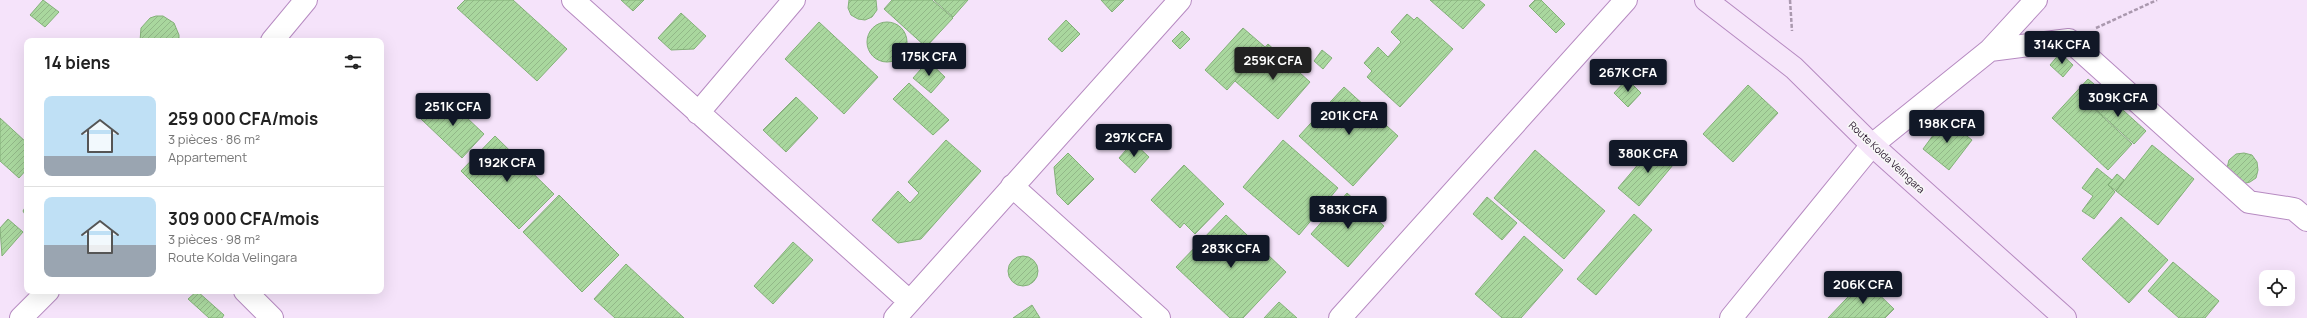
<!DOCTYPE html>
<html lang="fr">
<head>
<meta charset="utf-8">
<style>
  :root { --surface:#fff; --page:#f6f6f6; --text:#222; --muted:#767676; --line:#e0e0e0; --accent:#111827 }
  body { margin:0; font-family:Manrope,sans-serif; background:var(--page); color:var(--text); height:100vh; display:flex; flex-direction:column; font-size:15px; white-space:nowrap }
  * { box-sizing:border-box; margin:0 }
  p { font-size:13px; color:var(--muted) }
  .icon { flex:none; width:22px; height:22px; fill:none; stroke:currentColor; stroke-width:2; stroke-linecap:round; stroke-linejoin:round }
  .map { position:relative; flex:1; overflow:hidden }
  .details { position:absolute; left:24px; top:38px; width:360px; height:256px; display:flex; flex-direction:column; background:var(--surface); border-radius:8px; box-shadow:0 4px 16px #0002 }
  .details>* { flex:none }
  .buttons { position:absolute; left:2259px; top:270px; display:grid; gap:8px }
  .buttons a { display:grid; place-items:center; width:36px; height:36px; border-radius:8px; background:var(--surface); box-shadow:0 4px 16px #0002; font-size:20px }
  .price { position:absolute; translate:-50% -34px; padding:0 9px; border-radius:4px; background:var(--accent); color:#fff; font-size:13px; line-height:26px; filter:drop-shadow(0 1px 2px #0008) }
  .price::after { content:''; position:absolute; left:50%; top:24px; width:12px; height:9px; margin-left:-6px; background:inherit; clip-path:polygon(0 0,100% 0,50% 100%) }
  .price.on { background:#222; color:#fff }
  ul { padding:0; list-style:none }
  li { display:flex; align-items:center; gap:12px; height:100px; padding:0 20px }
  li+li { border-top:1px solid var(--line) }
  li span { display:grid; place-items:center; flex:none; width:112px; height:80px; border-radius:8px; color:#555 }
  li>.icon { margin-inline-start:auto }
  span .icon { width:48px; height:48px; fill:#fffc; stroke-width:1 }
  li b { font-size:17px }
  h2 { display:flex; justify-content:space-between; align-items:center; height:48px; padding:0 20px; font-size:17px }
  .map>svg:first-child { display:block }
  .building { fill:url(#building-hatch); stroke:#83b078 }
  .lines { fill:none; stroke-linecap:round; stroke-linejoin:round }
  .minor-casing { stroke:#b68ac1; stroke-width:24 }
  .secondary-casing { stroke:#b68ac1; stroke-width:24 }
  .path { stroke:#aa98ae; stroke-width:2.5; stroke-dasharray:4 2; stroke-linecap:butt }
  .minor { stroke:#fff; stroke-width:22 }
  .secondary { stroke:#f6e6fa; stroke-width:22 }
  .labels { text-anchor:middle; stroke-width:3.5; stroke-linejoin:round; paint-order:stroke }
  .street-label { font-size:10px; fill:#2a192e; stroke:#f7f7f7 }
</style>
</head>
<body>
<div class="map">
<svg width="2307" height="318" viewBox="0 0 2307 318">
  <defs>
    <pattern id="building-hatch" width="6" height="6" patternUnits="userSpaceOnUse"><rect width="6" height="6" fill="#a9d79e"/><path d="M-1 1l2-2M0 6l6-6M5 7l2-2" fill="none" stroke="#92b888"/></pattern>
  </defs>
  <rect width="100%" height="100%" fill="#f5e3fa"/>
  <path class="building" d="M43,0l16,12 -14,15 -15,-12z
    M465,0h48l54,49 -30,32 -80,-73z
    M621,0h23l-11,11z
    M849,0h27l1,10 -5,7 -7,3 -7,-1 -7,-4 -3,-7z
    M892,0h40l21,18 -27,29 -42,-38z
    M934,0h34l-15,17z
    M1101,0h23l-12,12z
    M1430,0h49l6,5 -22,24z
    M1535,0h6l24,24 -9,9 -27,-27z
    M681,13l25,23 -12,13 -23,1 -13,-12z
    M1407,14l7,6 3,-3 36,32 -53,58 -33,-30 5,-6 -8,-8 14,-16 10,10 13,-15 -10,-10z
    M156,16h7l11,7 5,12v6h-39l1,-13 9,-10z
    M1066,20l14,14 -18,18 -14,-13z
    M867 42a20 20 0 1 1 40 0a20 20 0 1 1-40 0Z
    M819,22l59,55 -34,37 -59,-55z
    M1243,28l22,19 -38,43 -22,-20z
    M1182,31l8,8 -10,10 -8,-8z
    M1268,44l42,38 -32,37 -43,-38z
    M1322,50l10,8 -9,11 -9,-8z
    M2060,53l13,12 -10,12 -13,-12z
    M928,61l17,16 -14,16 -18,-15z
    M1627,79l14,14 -13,14 -14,-14z
    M2088,79l12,10 -12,14 44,41 -24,26 -56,-52z
    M909,83l40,37 -16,15 -40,-36z
    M1748,85l30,28 -45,49 -30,-28z
    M1344,87l54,49 -45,50 -54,-50z
    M2102,91l44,40 -12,13 -44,-40z
    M444,96l40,38 -22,24 -41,-39z
    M796,97l22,21 -32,34 -23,-22z
    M0,118l27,25v26l-8,9 -19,-17z
    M1945,119l27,21 -23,30 -26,-21z
    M495,136l59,58 -35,35 -58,-58z
    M946,140l35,31 -60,68 -23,4 -26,-23 26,-29 12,12 9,-10 -11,-11z
    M1283,140l55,48 -39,47 -56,-48z
    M1658,141l20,18 -39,47 -21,-18z
    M1133,142l16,15 -14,16 -16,-15z
    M2152,145l42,34 -36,46 -42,-34z
    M1535,150l70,61 -41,48 -70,-61z
    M1068,153l26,26 -26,26 -11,-11 -3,-27z
    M2244,153l8,2 5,7 1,8 -2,8 -6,4 -8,2 -15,-16 2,-8 7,-6z
    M1184,165l40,39 -29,30 -11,-11 -4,5 -29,-28z
    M2097,168l15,12 -4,5 7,7 -21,27 -12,-8 11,-15 -11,-8z
    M2117,174l7,6 -8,11 -8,-6z
    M1347,193l37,33 -36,41 -37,-33z
    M559,195l60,60 -37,37 -59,-60z
    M1487,197l30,26 -15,17 -29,-26z
    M27,204v14l-4,-7z
    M1634,214l18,16 -56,65 -19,-16z
    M1226,215l60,57 -43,46h-13l-54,-51z
    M2121,217l47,43 -39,43 -47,-44z
    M8,219l15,13 -21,24 -2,-28z
    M1524,236l39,34 -42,48h-19l-27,-24z
    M793,242l20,18 -40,44 -19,-18z
    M1008 271a15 15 0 1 1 30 0a15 15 0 1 1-30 0Z
    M2173,262l46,39 -14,17h-26l-31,-27z
    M626,264l58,54h-69l-21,-19z
    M1864,280l30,29 -9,9h-57z
    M197,291l27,24 -2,3h-13l-21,-19z
    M1279,302l18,16h-33z
    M1032,305l8,13h-27z"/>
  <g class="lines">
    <defs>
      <path id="minor" d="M573,0l336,301
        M272,41l34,-41
        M1990,50l79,-10 180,162 45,7 13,11
        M698,113l96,-113
        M1012,186l147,132
        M245,291l27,27
        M21,318l27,-27
        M895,318l285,-318
        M1340,318l286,-318
        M1731,318l141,-173 118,-95 46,-50"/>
      <path id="secondary" d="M1706,0l88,68 78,77 193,173"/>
    </defs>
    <use href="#minor" class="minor-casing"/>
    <use href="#secondary" class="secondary-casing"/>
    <path class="path" d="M1790,0l2,31
      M2096,28l61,-28"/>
    <use href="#minor" class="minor"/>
    <use href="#secondary" class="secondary"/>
  </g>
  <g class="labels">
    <g class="street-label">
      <text transform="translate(1887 157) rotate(43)" y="4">Route Kolda Velingara</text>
    </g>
  </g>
</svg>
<div class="buttons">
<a><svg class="icon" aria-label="locate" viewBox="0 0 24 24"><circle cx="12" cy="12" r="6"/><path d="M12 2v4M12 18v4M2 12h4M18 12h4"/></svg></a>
</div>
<b class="price" style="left:2062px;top:65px">314K CFA</b>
<b class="price" style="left:929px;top:77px">175K CFA</b>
<b class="price on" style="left:1273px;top:81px">259K CFA</b>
<b class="price" style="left:1628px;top:93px">267K CFA</b>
<b class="price" style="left:2118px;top:118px">309K CFA</b>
<b class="price" style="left:453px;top:127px">251K CFA</b>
<b class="price" style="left:1349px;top:136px">201K CFA</b>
<b class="price" style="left:1947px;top:144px">198K CFA</b>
<b class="price" style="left:1134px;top:158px">297K CFA</b>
<b class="price" style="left:1648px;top:174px">380K CFA</b>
<b class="price" style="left:507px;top:183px">192K CFA</b>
<b class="price" style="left:1348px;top:230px">383K CFA</b>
<b class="price" style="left:1231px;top:269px">283K CFA</b>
<b class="price" style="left:1863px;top:305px">206K CFA</b>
<section class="details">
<h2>14 biens<svg class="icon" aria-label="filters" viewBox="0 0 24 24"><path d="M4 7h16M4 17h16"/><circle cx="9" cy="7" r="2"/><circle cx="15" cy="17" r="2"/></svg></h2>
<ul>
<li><span style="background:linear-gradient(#bfe0f5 75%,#9aa5b1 0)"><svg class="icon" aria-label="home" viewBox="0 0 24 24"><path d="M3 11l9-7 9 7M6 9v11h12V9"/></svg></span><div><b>259 000 CFA/mois</b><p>3 pièces · 86 m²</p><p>Appartement</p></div></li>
<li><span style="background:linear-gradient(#bfe0f5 60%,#9aa5b1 0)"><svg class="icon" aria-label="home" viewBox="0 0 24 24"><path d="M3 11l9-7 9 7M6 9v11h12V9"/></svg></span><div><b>309 000 CFA/mois</b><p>3 pièces · 98 m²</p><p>Route Kolda Velingara</p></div></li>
</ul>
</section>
</div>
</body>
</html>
